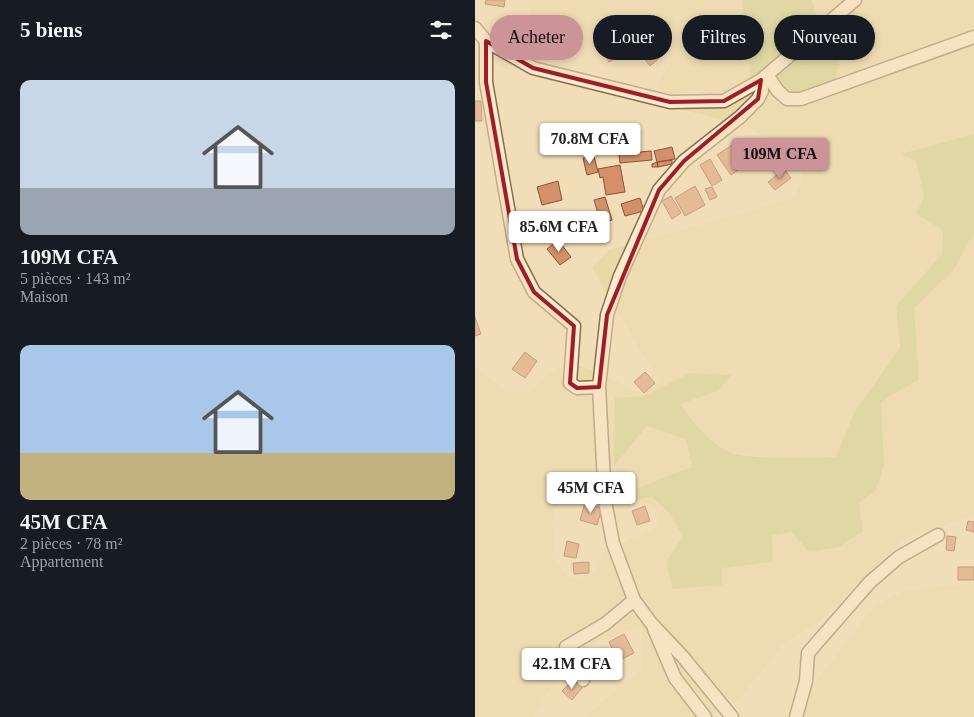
<!DOCTYPE html>
<html lang="fr">
<head>
<meta charset="utf-8">
<style>
  :root { --surface:#171b24; --page:#242831; --text:#f1f3f6; --muted:#9ea1a6; --accent:#cc9398 }
  body { margin:0; font-family:Georgia,serif; background:var(--page); color:var(--text); height:100vh; display:flex; flex-direction:column; font-size:19px; white-space:nowrap }
  * { box-sizing:border-box; margin:0 }
  p { font-size:16px; color:var(--muted) }
  .icon { flex:none; width:28px; height:28px; fill:none; stroke:currentColor; stroke-width:2; stroke-linecap:round; stroke-linejoin:round }
  .map { position:relative; flex:1; overflow:hidden }
  .panel { display:flex; flex-direction:column; background:var(--surface); width:475px }
  .panel>* { flex:none }
  .banner { position:absolute; left:15px; top:15px; width:409px; height:45px; display:flex; gap:10px }
  .price { position:absolute; translate:-50% -42px; padding:0 11px; border-radius:5px; background:#fff; color:#222; font-size:16px; line-height:32px; filter:drop-shadow(0 1px 2px #0008) }
  .price::after { content:''; position:absolute; left:50%; top:30px; width:15px; height:11px; margin-left:-8px; background:inherit; clip-path:polygon(0 0,100% 0,50% 100%) }
  .price.selected { background:var(--accent); color:#111 }
  ul { padding:0; list-style:none }
  li { display:grid; align-content:center; gap:10px; height:265px; padding:0 20px }
  li span { display:grid; place-items:center; height:155px; border-radius:10px; color:#555 }
  li>.icon { margin-inline-start:auto }
  span .icon { width:90px; height:90px; fill:#fffc; stroke-width:1 }
  li b { font-size:21px }
  h2 { display:flex; justify-content:space-between; align-items:center; height:60px; padding:0 20px; font-size:21px }
  .chip { padding:0 18px; border-radius:22px; background:var(--surface); box-shadow:0 2px 8px #0003; font-size:18px; line-height:45px }
  .chip.selected { background:var(--accent); color:#111 }
  main { display:flex; flex:1; min-height:0 }
  .map>svg:first-child { display:block }
  .farmland { fill:#e8d9a6; fill-rule:evenodd }
  .green { fill:#ccd08d }
  .building { fill:#d4906b; stroke:#8b5236 }
  .lines { fill:none; stroke-linecap:round; stroke-linejoin:round }
  .minor-casing { stroke:#896c52; stroke-width:15 }
  .minor { stroke:#fcebcd; stroke-width:12 }
  .marked { fill:none; stroke:#9e1d26; stroke-width:4; stroke-linejoin:round }
</style>
</head>
<body>
<main>
<section class="panel">
<h2>5 biens<svg class="icon" aria-label="filters" viewBox="0 0 24 24"><path d="M4 7h16M4 17h16"/><circle cx="9" cy="7" r="2"/><circle cx="15" cy="17" r="2"/></svg></h2>
<ul>
<li><span style="background:linear-gradient(#c9d6e8 70%,#9aa5b1 0)"><svg class="icon" aria-label="home" viewBox="0 0 24 24"><path d="M3 11l9-7 9 7M6 9v11h12V9"/></svg></span><div><b>109M CFA</b><p>5 pièces · 143 m²</p><p>Maison</p></div></li>
<li><span style="background:linear-gradient(#a9c7e8 70%,#c2b280 0)"><svg class="icon" aria-label="home" viewBox="0 0 24 24"><path d="M3 11l9-7 9 7M6 9v11h12V9"/></svg></span><div><b>45M CFA</b><p>2 pièces · 78 m²</p><p>Appartement</p></div></li>
</ul>
</section>
<div class="map">
<svg width="499" height="717" viewBox="0 0 499 717">
  <rect width="100%" height="100%" fill="#f2ddb9"/>
  <path class="farmland" d="M52,0h215l9,80 68,-59 -7,-21h162v134l-72,20 14,7 8,35 19,34 -1,24 -46,52 4,42 -46,65 -18,44 -43,2 -63,-6 -26,-19 -25,-30 39,-13 -28,-18 -46,23 -29,69 32,-39 39,13 6,28 -41,29 19,18 14,22 -18,27 56,22v-17l51,-6 -1,-27 20,-3 67,-29 25,-39 -3,-62 38,-23 -5,-71 39,-37 21,-38v282l-70,24 -88,85 -30,17 -49,61 -33,15h-119l56,-48 1,-43 -41,13 -37,25 -30,53h-59v-351l31,26 24,1 23,-23 21,-7 70,31 14,-14 -66,-112 17,-18 184,-51 11,-20 -5,-23 -53,-30 -77,-20 -11,-20 17,-33 -2,-22 -40,-15 -59,20 -28,-5 -15,-18zM97,498l78,5 6,7 4,16 -56,25 -7,20 -23,8 -6,-2 -17,-21 4,-11 -3,-22 1,-12 9,-10z
    M499,583v134h-175l11,-27 64,-84 30,-15z"/>
  <path class="green" d="M267,0h70l7,21 -68,60z
    M374,20l-14,60 -52,21 -8,-19 8,-13z
    M499,134v99l-21,38 -39,37 5,71 -38,23 3,62 -8,26 -17,13 4,28 -24,16 -30,5 -17,-20 -20,3 1,27 -51,6v17l-49,4 -7,-26 17,-27 -13,-22 -19,-18 -15,5v-12l56,-22 -6,-28 -39,-13 -33,40 1,-68 29,-2 46,-23 41,2 -13,16 -38,13c13,18 28,37 49,48 15,8 88,6 107,5l18,-44 46,-65 -4,-42 46,-52 1,-24 -27,-16 8,-18 -8,-35 -15,-7z"/>
  <path class="building" d="M11,0h19l-1,7 -19,-3z
    M171,31l5,6 -13,10 -5,-6z
    M177,39l12,15 -14,12 -12,-15z
    M144,40l7,13 -17,9 -7,-13z
    M0,101h6l1,20h-7z
    M266,139l13,20 -23,16 -14,-20z
    M197,147l3,12 -18,3 -3,-11z
    M176,151l1,9 -32,3 -1,-9z
    M119,156l4,16 -11,3 -4,-17z
    M235,159l12,21 -10,6 -12,-21z
    M197,160v4l-14,3 -1,-5z
    M182,162l1,5h-6v-3z
    M145,165l5,27 -19,3 -3,-18 -3,1 -2,-9z
    M309,169l7,9 -16,12 -7,-8z
    M83,181l4,19 -20,5 -5,-18z
    M220,186l10,19 -20,11 -10,-18z
    M237,187l5,10 -7,3 -5,-11z
    M196,196l10,17 -9,6 -10,-18z
    M130,197l7,23 -11,3 -7,-23z
    M165,198l4,13 -19,5 -4,-12z
    M96,211l8,12 -17,10 -8,-12z
    M83,240l13,17 -11,8 -13,-16z
    M0,317l6,17 -6,2z
    M50,352l12,9 -12,17 -13,-9z
    M170,372l10,11 -11,10 -10,-11z
    M110,503l17,5 -5,17 -17,-5z
    M170,506l5,15 -13,4 -5,-14z
    M493,521l6,1v10l-8,-2z
    M472,536l9,1 -2,14 -8,-1z
    M92,541l12,3 -3,14 -12,-2z
    M114,562v11l-15,1 -1,-11z
    M483,567h16v13h-16z
    M149,634l10,19 -16,8 -9,-19z
    M98,680l9,8 -10,12 -10,-9z"/>
  <g class="lines">
    <defs>
      <path id="minor" d="M0,28l11,13 47,27 137,34 54,-1 37,-21 94,-80
        M11,41v41l31,177 17,33 40,34 -4,57 7,5 22,-1
        M292,75l11,16 9,8h14l173,-62
        M179,629l21,49 30,39
        M108,680l-17,-33 39,-23 29,-24
        M257,717l-49,-60 -32,-34 -17,-23 -21,-57 -8,-42 -6,-114 8,-72 13,-39 39,-86 25,-29 56,-44 18,-18 4,-8 -1,-11
        M321,717l10,-36 2,-28 62,-71 29,-25 39,-22"/>
    </defs>
    <use href="#minor" class="minor-casing"/>
    <use href="#minor" class="minor"/>
  </g>
  <path d="M0 0H499V717H0ZM11,41l47,27 137,34 54,-1 37,-21 -3,19 -74,62 -25,29 -52,125 -8,72 -22,1 -7,-5 4,-57 -40,-34 -17,-33 -31,-177z" fill="#f2ddb9" fill-opacity=".55" fill-rule="evenodd"/>
  <path class="marked" d="M11,41l47,27 137,34 54,-1 37,-21 -3,19 -74,62 -25,29 -52,125 -8,72 -22,1 -7,-5 4,-57 -40,-34 -17,-33 -31,-177z"/>
</svg>
<b class="price" style="left:115px;top:165px">70.8M CFA</b>
<b class="price selected" style="left:305px;top:180px">109M CFA</b>
<b class="price" style="left:84px;top:253px">85.6M CFA</b>
<b class="price" style="left:116px;top:514px">45M CFA</b>
<b class="price" style="left:97px;top:690px">42.1M CFA</b>
<div class="banner">
<a class="chip selected">Acheter</a>
<a class="chip">Louer</a>
<a class="chip">Filtres</a>
<a class="chip">Nouveau</a>
</div>
</div>
</main>
</body>
</html>
